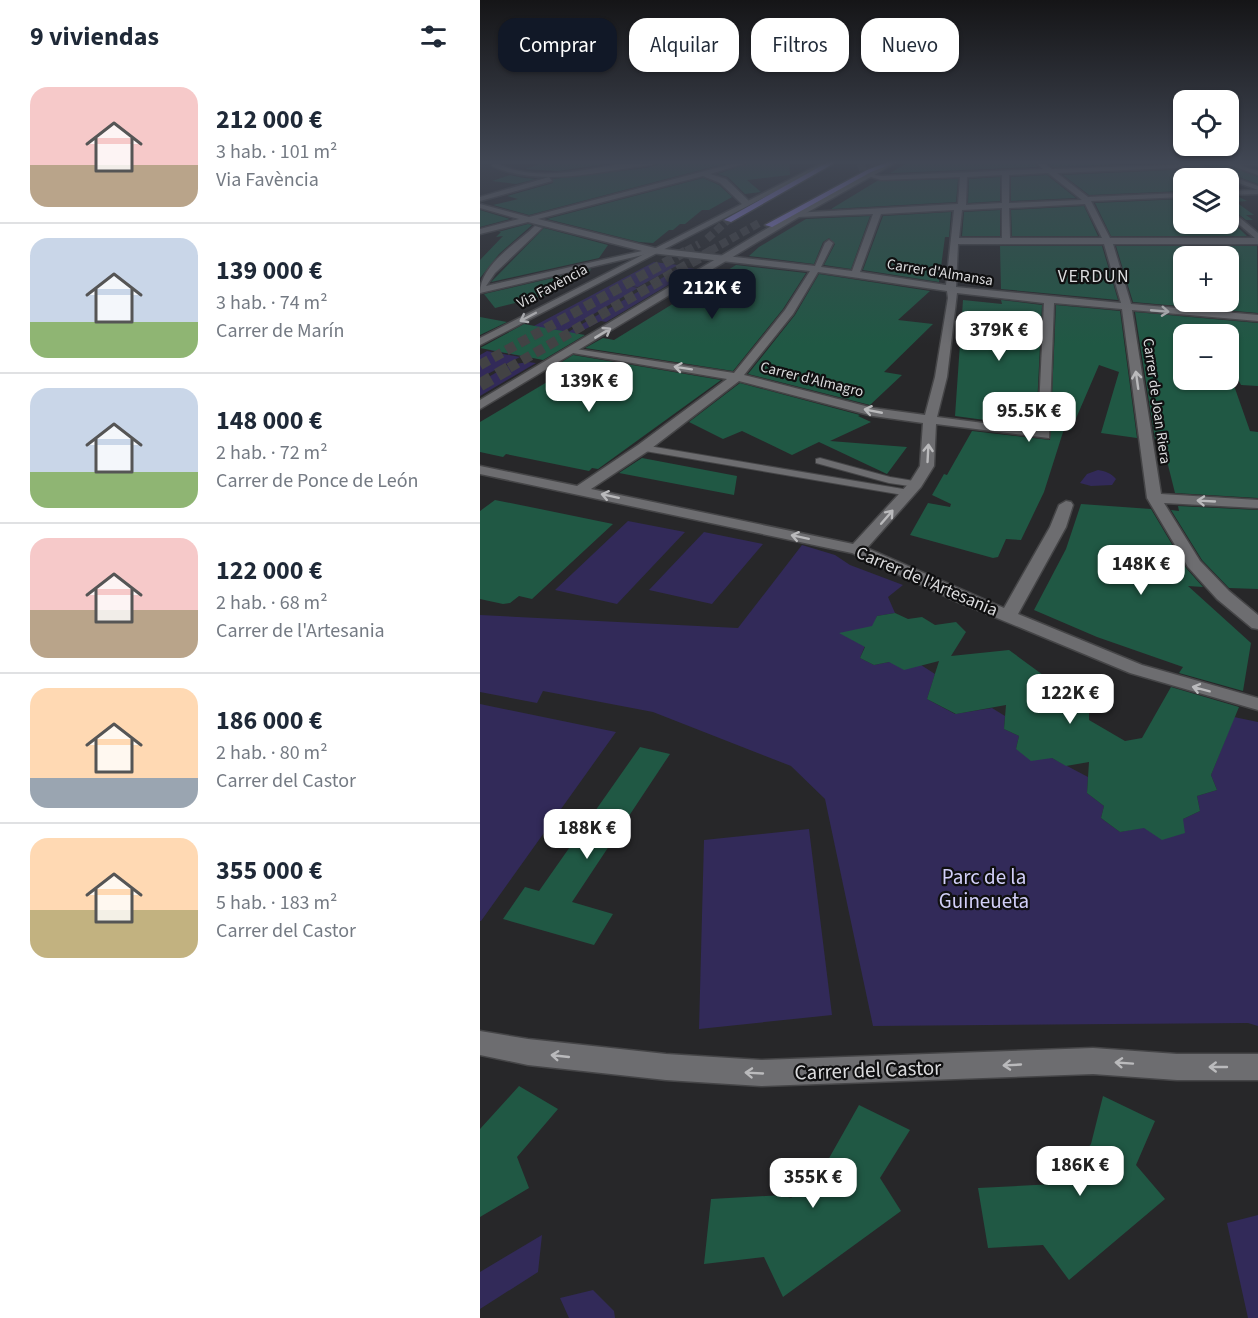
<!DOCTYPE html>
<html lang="es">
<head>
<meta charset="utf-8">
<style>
  :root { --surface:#fff; --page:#f2f2f3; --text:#1f2937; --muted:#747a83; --line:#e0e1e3; --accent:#111827 }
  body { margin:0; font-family:"Source Sans 3",sans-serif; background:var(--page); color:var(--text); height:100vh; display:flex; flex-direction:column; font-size:22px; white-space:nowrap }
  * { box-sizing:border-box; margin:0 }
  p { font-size:20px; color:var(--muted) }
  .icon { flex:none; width:33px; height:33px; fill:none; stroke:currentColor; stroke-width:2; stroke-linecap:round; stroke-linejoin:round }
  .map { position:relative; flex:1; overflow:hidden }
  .details { display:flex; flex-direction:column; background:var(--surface); width:480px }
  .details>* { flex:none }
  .hud { position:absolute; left:18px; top:18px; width:570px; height:54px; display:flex; gap:12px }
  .fabs { position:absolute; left:693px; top:90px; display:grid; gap:12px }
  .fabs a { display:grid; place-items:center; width:66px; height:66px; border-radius:12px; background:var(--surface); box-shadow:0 2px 4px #0004; font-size:30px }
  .price { position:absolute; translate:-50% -51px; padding:0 14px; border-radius:12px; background:#fff; color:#222; font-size:20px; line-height:39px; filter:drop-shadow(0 2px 3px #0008) }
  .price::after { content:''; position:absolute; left:50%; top:36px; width:18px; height:14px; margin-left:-9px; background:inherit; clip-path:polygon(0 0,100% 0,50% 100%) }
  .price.selected { background:var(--accent); color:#fff }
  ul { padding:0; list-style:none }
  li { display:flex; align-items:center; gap:18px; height:150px; padding:0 30px }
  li+li { border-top:2px solid var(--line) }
  li span { display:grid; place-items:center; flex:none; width:168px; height:120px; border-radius:18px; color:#555 }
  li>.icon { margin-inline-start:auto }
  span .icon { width:72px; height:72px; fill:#fffc; stroke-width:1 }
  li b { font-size:26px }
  h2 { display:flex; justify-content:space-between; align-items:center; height:72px; padding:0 30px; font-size:26px }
  .tag { padding:0 21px; border-radius:18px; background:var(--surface); box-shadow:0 2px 4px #0004; font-size:21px; line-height:54px }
  .tag.selected { background:var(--accent); color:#fff }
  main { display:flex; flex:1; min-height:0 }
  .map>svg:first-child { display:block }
  .green { fill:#322a59 }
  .building { fill:#205844; fill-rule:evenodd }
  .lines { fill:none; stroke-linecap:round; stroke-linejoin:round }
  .highway-tunnel-far2 { stroke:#424244; stroke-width:8; stroke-dasharray:8 4; stroke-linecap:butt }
  .highway-tunnel-far1 { stroke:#424244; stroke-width:10; stroke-dasharray:10 5; stroke-linecap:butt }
  .highway-tunnel { stroke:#424244; stroke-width:13; stroke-dasharray:13 7; stroke-linecap:butt }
  .lane-casing { stroke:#454547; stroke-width:2 }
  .street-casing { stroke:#454547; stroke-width:3 }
  .secondary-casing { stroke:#454547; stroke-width:3 }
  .highway-casing { stroke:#454547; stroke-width:3 }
  .lane { fill:#6d6d70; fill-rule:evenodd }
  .street { fill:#6d6d70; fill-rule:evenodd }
  .secondary { fill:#6d6d70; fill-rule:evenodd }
  .highway { fill:#8f82dc; fill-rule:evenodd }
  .oneway { stroke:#bababc }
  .labels { text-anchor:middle; stroke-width:4.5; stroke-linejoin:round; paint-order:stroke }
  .far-street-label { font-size:15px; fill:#dbdbdd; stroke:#101011 }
  .far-quarter-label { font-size:18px; letter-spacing:1.5px; fill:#dbdbdd; stroke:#101011 }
  .street-label { font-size:18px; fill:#dbdbdd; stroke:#101011 }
  .near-park-label { font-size:21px; fill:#d2cff8; stroke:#101011 }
  .near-street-label { font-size:21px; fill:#dbdbdd; stroke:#101011 }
</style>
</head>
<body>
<main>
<section class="details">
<h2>9 viviendas<svg class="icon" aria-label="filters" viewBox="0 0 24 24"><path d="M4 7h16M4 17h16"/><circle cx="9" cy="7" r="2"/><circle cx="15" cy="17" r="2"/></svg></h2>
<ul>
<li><span style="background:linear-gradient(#f6c9c9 65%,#b9a48a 0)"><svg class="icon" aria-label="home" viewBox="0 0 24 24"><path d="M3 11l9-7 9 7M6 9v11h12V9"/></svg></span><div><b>212 000 €</b><p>3 hab. · 101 m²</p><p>Via Favència</p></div></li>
<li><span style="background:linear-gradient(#c9d6e8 70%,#8fb573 0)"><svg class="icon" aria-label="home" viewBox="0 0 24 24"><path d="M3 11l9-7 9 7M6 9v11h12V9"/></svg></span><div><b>139 000 €</b><p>3 hab. · 74 m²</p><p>Carrer de Marín</p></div></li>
<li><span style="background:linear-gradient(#c9d6e8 70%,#8fb573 0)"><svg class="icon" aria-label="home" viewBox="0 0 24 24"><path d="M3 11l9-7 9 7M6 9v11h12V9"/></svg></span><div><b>148 000 €</b><p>2 hab. · 72 m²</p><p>Carrer de Ponce de León</p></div></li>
<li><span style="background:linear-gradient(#f6c9c9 60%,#b9a48a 0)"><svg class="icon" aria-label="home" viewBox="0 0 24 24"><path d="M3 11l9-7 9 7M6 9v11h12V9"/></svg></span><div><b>122 000 €</b><p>2 hab. · 68 m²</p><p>Carrer de l'Artesania</p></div></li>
<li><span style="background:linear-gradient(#ffd9b3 75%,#9aa5b1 0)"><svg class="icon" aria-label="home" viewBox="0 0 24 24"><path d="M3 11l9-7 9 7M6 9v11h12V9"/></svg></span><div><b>186 000 €</b><p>2 hab. · 80 m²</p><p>Carrer del Castor</p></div></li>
<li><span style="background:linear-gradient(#ffd9b3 60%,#c2b280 0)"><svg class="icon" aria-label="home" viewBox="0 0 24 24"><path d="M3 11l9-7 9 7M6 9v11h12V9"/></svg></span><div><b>355 000 €</b><p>5 hab. · 183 m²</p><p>Carrer del Castor</p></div></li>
</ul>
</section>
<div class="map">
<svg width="778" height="1318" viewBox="0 0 778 1318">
  <rect width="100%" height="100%" fill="#272729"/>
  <path class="green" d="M174,262l24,3 -40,22 -9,-1 9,2 -116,68 -33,-6z
    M201,267l14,2 -89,53 -5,-1 -29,15 -9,-1z
    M7,351l33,6 -40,21v-23z
    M48,362l8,1 -56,33v-14l29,-17z
    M618,470c7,1 13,3 18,9l-4,6 -21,1 -11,-3 7,-9z
    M148,521l57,11 -68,72 -62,-14z
    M224,532l59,12 -51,60 -63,-14z
    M322,545l33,10 15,10 53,20 -15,12 7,16 -18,3 -17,42 14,7 15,-3 32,3 14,9 -8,25 28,15 37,-6 13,8 -1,13 15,7 -3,13 36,9 36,19 -1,16 17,13 -3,12 19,14 63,-13 17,-8 -3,-15 20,-6 -6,-15 23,-58 24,5v304l-10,-3 -375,3 -48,-227 -34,-33 -138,-54 -110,-21 -6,12 -57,-11v-77l258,13z
    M0,704l136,28 -135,189h-1z
    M329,829l23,186 -133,14 5,-189z
    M778,1215v103h-10l-21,-95z
    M62,1235l-4,37 -58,37v-37z
    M113,1290l21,21 1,7h-46l-9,-20z"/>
  <path class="building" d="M69,161h79l-70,10 -33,-2z
    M182,161h73l-206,54 -36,-10 25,-6 -11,-3 46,-13v-4l93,-11 12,-3z
    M275,161h34l1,14 -43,5 14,12 -16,2 -17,-17 -10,-3z
    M431,161h121l5,6 -147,6z
    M565,161h132v1l-124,5z
    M714,161h22l42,16v7z
    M715,169l25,9h-36v13l-95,4 -26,-20z
    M30,175l14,3 12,1 -20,5 -24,-3z
    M567,175l29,23 -65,3v-24z
    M520,177v24l-32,2 1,-24z
    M223,178l16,7 13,12 -23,13h-7l-17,14h-5l-7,6h-4l-16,13 -14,-1 -92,-23z
    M478,179l-2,23 -125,7 46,-28z
    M748,197h11l8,4 -11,1 18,13h-8l7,5h-7l-18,-14z
    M704,199v25h44v-6l19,18h-136l-16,-33z
    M604,206l14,30h-86l-1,-26z
    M0,210l30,9 -30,8z
    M520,210v26h-38l2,-24z
    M471,212l-2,25h-4l-6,45 -76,-12 20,-54z
    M390,216l-19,53 -27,-4 11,-21 -6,-6 -6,4 -9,22 -65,-8 10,-9 47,-28z
    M48,224l4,1 -33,29 -19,24v-18l23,-24 -7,1 5,-5h-3z
    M64,228l64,17 -9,13 -108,24z
    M520,246h102l16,54 -117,-11z
    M636,246h141l1,67 -125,-11zM694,256h54v46h-44v-26z
    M256,265l70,8 -23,36 -50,62 -148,-23 18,-10 11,2z
    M111,269l-3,6 -16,3 2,2 -37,9 10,6 -52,13 -11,-14z
    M339,274l111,17 -32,29 35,4 -49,48 18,3 -32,30 -122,-31 47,-59z
    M483,300l39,4 -1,-4 41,5 -6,122 -81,-11z
    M576,305l64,6 17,127 -36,-5 18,-61 -20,-7 -28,65 -7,-1 -20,63 -23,48 -15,-1 -8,18 -5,1 -83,-23 18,-32 22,4 1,-3 -19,-9 12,-21 3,1 25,-44 78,9z
    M655,312l123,11v63l-17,-1 -13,-25v-26h-44v46h48l18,51 8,1v66l-83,-5 -13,-52 -7,-1z
    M0,317l27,5 -27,13z
    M44,324l61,11 -42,25 -63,-12z
    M93,355l148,25 -123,89 -6,-1 -3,3 -83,-17 -3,3 -23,-5v-30l94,-56 -14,-3z
    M260,383l120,32 -2,1 13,6 -41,19 77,6 -20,27 -68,-32 -27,13 -50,-24 -19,8 -34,-17z
    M162,458l95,18 -3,19 -115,-22z
    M15,500l45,9 73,15 -81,75 -13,-3 -9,7 -7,1 -23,-5v-88z
    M601,504l70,5 35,59 17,19 -15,-1 63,57 -8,48 -64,-18 4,-6 -86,-30 -63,-27 32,-61z
    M698,506l80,4v79l-29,-1 -27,-28 -31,-50 8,1z
    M415,613l13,6 14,-2 13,8 21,-3 10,10 -15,24 58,-6 34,25v20l17,10 14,-4 15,7v12l36,21 17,-3 29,-51 68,20 -28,68 6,15 -20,6 3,15 -17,8 2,14 -23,7 -18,-12 -24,4 -19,-14 3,-12 -17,-13 2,-31 -23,4 -14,-8 -21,3 -15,-12 3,-13 -15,-7 2,-24 -50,9 -29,-15 12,-38 -35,9 -15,-8 -15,3 -14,-7 5,-11 -26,-14 33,-7 5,-10z
    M160,747l30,7 -98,148 41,12 -19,31 -91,-26 22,-32 14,4z
    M39,1086l39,23 -41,48 12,31 -49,29v-88z
    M623,1096l52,25 -19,44 29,34 -96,81 -26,-35 -55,3 -10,-60 77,-4 33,-25 -5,-5 8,-10z
    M379,1105l51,25 -30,48 21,33 -118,86 -19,-40 -60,7 7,-65 71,-4 9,3 28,-22z"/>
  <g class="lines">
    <path class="highway-tunnel-far2" d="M378,168l17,-7
      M227,239l21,-19
      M206,251l13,-7
      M230,251l49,-28"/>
    <path class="highway-tunnel-far1" d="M0,365l208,-115
      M29,368l204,-118"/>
    <path class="highway-tunnel" d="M0,385l31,-18"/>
    <defs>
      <path id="lane" d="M163,445l266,45 5,3 -5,3 -270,-46v-4z
        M340,458l70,19 30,5 1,2 -5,3 -27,-4 -73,-20v-4z"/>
      <path id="street" d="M14,161h6l-2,3c51,24 110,-5 162,-3 -8,5 -21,5 -31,7 -43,7 -96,17 -137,-2z
        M263,161h10l-43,13 16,5 23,22v4h-6l-23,-22 -17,-7 -165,43 117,29 160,18 10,-23 4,-3 4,3 -12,24 31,4 21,-57 -77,3h-3v-4l165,-9 2,-27 -79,3 -13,-4v-2l13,2 162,-7 -9,-8h7l11,8 146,-5 -2,3 -139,6 31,24 96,-4v4l-93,4 19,37h145l-27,-23v-7l30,25v11h-145l18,60 127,11v6l-126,-11 29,184 97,6v8l-94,-5 36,58 29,30 29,24v14l-6,-1 -35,-29 -29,-32 -41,-69 -25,-189 -68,-6 -5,135 -113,-14 -2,42 -13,21 -54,61 137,60 46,-81 9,-22 7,-4 5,1 2,3 -7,22 -48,87 124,51 116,33v12l-128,-37 -179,-74 -99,-46 -372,-79v-8l97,20 61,-41 89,-66 -154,-26 -4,-1v-4l165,25 51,-63 25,-39 -159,-18 -171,40c0,-28 36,-49 55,-67l7,2 -47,45 -9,13 156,-35 -114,-29 -48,12v-5l39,-10 -39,-11v-4l49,13zM568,173l34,27 -73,3v-28zM522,175v28l-36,2 1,-28zM605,204l17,34h-92l-1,-30zM522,208v30h-43l3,-28zM474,210l-8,75 -86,-13 21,-58zM478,244h146l17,59 -165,-16zM338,272l129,19 1,7 -13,79 -10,38 -52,-7 -129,-33 49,-61zM477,293l87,10 -6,127 -101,-13 10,-40zM259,381l134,35 50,7 -3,43 -10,16 -57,62 -262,-55 57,-38z
        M778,161v4l-27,1 -3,-2z
        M69,177l3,4 -72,20v-4z
        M778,190v4l-30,1v-4z
        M0,1031l48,8 138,15 95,6 332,-12 84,6h81v26h-81l-84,-6 -332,12 -95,-6 -138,-15 -48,-10z"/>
      <path id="secondary" d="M346,161h8l-354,184v-7z
        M411,161h8l-100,56 -319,192v-9l313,-187z
        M699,161h9l70,25v4z
        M738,161h9l31,10v4z"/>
      <path id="highway" d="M350,161h8l-107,61 -7,-2z
        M410,161h9l-28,11 -99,55 -7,-2 102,-55z"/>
    </defs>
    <use href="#lane" class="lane-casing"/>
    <use href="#street" class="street-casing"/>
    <use href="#secondary" class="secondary-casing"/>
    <use href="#highway" class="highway-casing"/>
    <use href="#lane" class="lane"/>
    <use href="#street" class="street"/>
    <use href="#secondary" class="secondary"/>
    <use href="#highway" class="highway"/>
  </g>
  <defs><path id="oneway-shaft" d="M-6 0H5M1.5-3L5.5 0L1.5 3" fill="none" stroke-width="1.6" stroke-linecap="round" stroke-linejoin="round" transform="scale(1.5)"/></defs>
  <g class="oneway">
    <use href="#oneway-shaft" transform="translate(680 311) rotate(5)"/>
    <use href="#oneway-shaft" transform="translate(48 317) rotate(152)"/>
    <use href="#oneway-shaft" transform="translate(123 333) rotate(-31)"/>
    <use href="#oneway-shaft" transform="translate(203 368) rotate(-171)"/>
    <use href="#oneway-shaft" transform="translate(657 380) rotate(-98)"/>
    <use href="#oneway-shaft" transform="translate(393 411) rotate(-169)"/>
    <use href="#oneway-shaft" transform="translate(448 453) rotate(-87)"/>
    <use href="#oneway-shaft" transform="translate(130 496) rotate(-168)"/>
    <use href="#oneway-shaft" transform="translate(726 501) rotate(-177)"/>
    <use href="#oneway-shaft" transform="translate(407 517) rotate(-49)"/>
    <use href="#oneway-shaft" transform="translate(320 537) rotate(-168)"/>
    <use href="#oneway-shaft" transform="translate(721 689) rotate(-165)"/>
    <use href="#oneway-shaft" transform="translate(80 1056) rotate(-174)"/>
    <use href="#oneway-shaft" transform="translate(644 1063) rotate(-176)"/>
    <use href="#oneway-shaft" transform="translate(532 1065) rotate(177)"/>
    <use href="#oneway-shaft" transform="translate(738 1067) rotate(-180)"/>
    <use href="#oneway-shaft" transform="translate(274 1073) rotate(-177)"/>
  </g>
  <linearGradient id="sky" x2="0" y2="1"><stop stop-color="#151517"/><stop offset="0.47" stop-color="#414754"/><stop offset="1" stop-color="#414754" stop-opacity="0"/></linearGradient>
  <rect width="778" height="345" fill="url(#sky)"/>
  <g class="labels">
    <g class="far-street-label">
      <text transform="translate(460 272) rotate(9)" y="5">Carrer d'Almansa</text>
      <text transform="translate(72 286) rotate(-28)" y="5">Via Favència</text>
      <text transform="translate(332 379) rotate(14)" y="5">Carrer d'Almagro</text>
      <text transform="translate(677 401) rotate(82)" y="5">Carrer de Joan Riera</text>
    </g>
    <g class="far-quarter-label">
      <text x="614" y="282">VERDUN</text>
    </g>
    <g class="street-label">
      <text transform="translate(447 581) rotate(23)" y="6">Carrer de l'Artesania</text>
    </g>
    <g class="near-park-label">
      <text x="504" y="884">Parc de la<tspan x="504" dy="24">Guineueta</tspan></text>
    </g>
    <g class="near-street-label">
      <text transform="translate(388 1070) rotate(-2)" y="7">Carrer del Castor</text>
    </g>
  </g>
</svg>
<div class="fabs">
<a><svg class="icon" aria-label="locate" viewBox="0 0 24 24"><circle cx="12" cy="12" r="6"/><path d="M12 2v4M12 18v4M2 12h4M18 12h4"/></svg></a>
<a><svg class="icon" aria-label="layers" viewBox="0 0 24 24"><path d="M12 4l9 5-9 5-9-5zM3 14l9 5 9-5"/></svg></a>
<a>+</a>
<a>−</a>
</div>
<b class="price selected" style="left:232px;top:320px">212K €</b>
<b class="price" style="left:519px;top:362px">379K €</b>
<b class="price" style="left:109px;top:413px">139K €</b>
<b class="price" style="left:549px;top:443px">95.5K €</b>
<b class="price" style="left:661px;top:596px">148K €</b>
<b class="price" style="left:590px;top:725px">122K €</b>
<b class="price" style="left:107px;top:860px">188K €</b>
<b class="price" style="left:600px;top:1197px">186K €</b>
<b class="price" style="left:333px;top:1209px">355K €</b>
<div class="hud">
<a class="tag selected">Comprar</a>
<a class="tag">Alquilar</a>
<a class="tag">Filtros</a>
<a class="tag">Nuevo</a>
</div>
</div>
</main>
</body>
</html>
